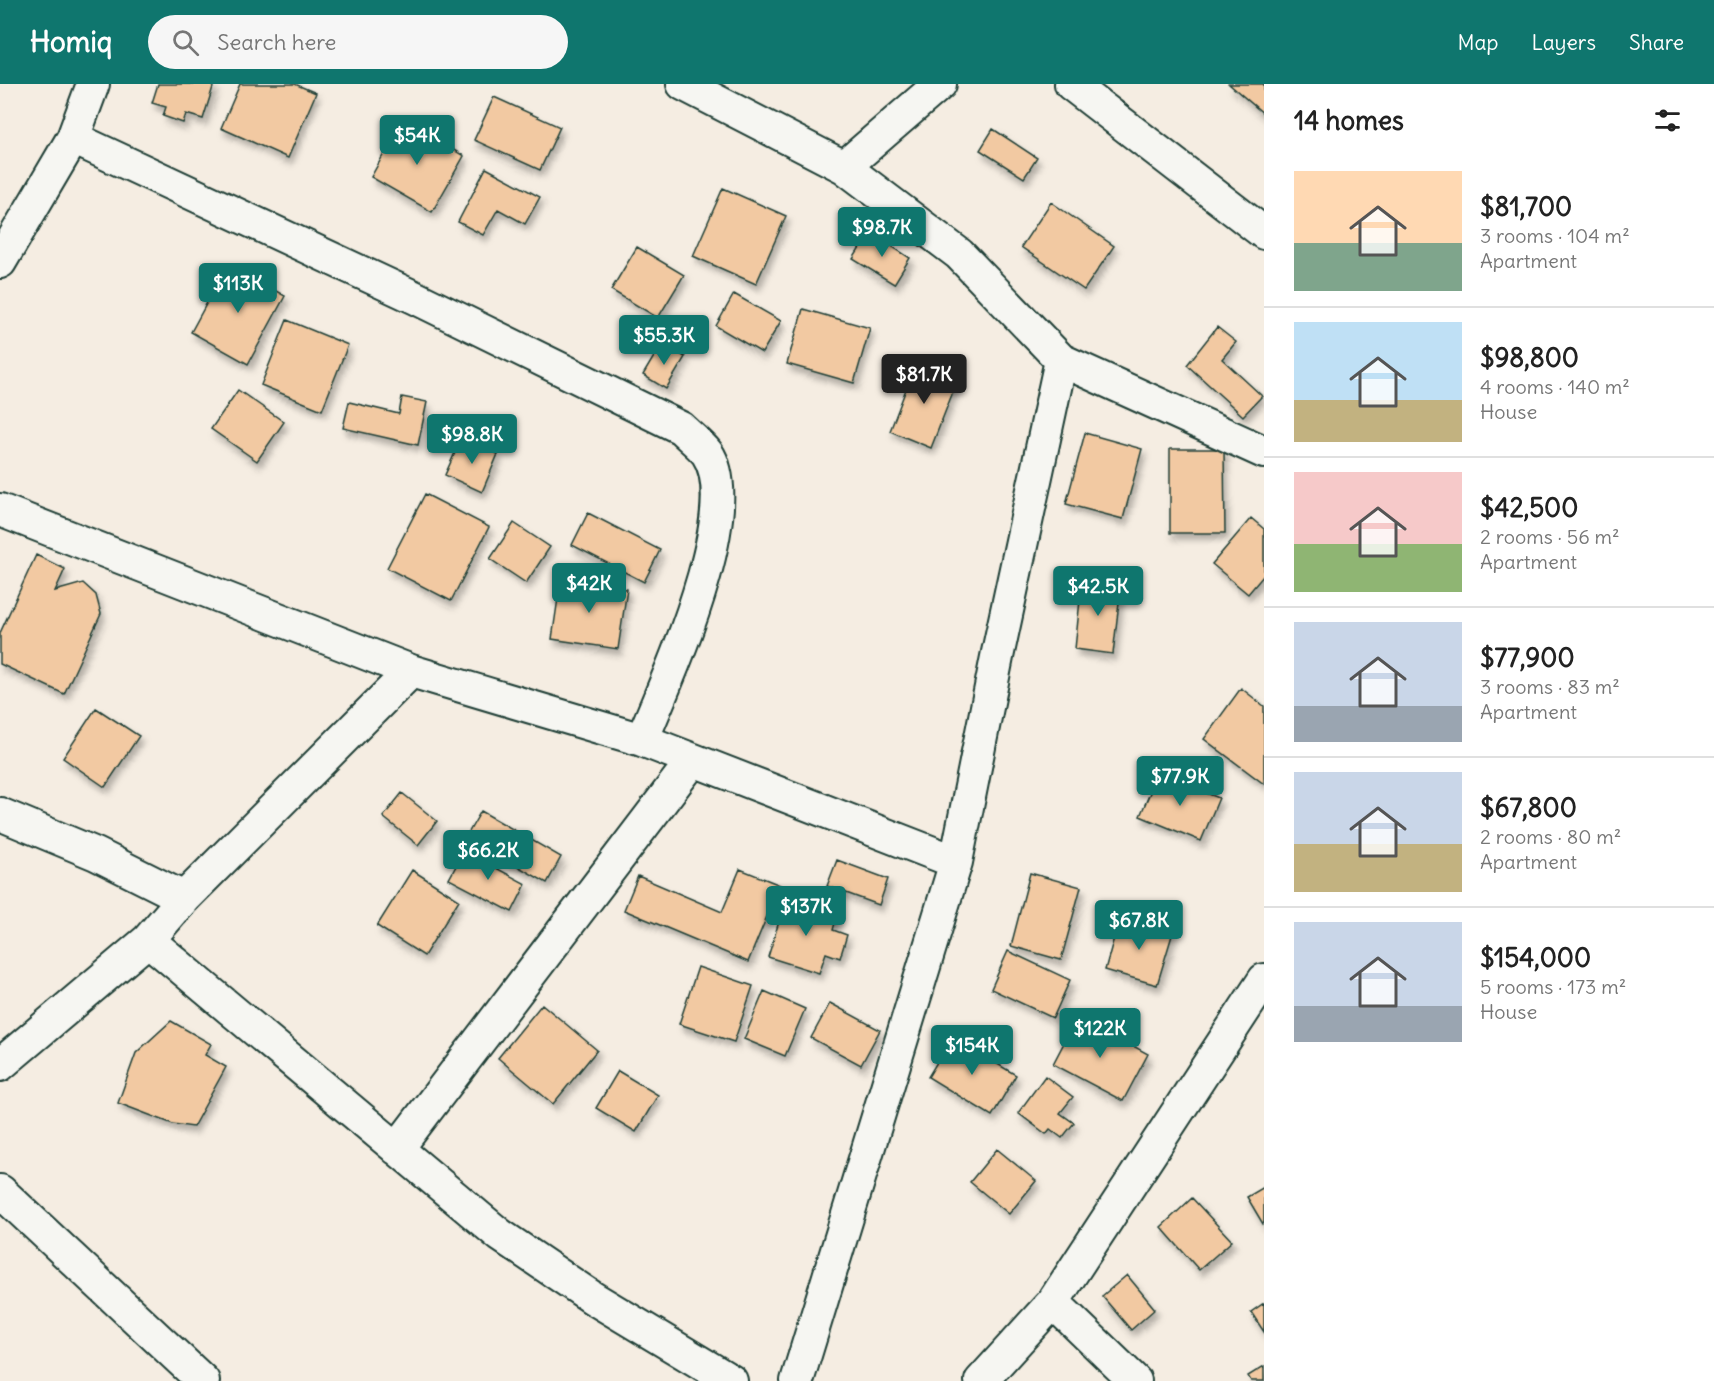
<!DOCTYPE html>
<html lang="en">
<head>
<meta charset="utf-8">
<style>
  :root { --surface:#fff; --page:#f6f6f6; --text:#222; --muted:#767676; --line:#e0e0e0; --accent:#0f766e }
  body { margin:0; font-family:Delius,sans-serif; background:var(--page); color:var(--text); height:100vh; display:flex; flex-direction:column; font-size:22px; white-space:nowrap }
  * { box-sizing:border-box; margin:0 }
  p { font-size:20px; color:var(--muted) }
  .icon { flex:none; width:33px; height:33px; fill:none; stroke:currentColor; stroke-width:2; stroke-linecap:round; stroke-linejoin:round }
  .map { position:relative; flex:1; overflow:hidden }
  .drawer { display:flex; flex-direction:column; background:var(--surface); width:450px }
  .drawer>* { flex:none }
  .price { position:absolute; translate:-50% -51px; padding:0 14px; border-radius:6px; background:var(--accent); color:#fff; font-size:20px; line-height:39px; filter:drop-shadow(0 2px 3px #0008) }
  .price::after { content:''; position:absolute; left:50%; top:36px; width:18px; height:14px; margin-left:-9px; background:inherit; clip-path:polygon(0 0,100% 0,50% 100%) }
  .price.selected { background:#222; color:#fff }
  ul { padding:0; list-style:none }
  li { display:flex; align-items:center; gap:18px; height:150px; padding:0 30px }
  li+li { border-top:2px solid var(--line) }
  li span { display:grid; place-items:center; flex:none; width:168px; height:120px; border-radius:0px; color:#555 }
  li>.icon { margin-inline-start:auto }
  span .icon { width:72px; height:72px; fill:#fffc; stroke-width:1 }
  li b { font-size:26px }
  h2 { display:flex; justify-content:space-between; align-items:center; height:72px; padding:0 30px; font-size:26px }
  header { display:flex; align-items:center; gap:36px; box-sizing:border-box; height:84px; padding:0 30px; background:var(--accent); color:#fff }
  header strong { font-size:28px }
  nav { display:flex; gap:33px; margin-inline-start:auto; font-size:21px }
  .search { width:420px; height:54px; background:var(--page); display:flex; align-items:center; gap:15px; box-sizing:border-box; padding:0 21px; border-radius:33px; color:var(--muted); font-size:22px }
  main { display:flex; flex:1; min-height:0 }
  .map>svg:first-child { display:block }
  .building { fill:#f2c9a2; stroke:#1f3d34; stroke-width:1.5; filter:url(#shadow) }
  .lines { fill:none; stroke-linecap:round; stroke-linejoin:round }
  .minor-casing { stroke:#1f3d34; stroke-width:36 }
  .minor { stroke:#f6f6f2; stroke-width:32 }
</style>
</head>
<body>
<header>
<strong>Homiq</strong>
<div class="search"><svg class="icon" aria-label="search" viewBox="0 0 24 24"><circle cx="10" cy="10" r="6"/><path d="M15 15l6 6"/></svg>Search here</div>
<nav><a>Map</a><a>Layers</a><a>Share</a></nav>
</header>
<main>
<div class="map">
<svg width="1264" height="1297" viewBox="0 0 1264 1297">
  <defs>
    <filter id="shadow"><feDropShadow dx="3.5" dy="6" stdDeviation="3" flood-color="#0004"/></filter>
  </defs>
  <rect width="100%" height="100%" fill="#f5ede2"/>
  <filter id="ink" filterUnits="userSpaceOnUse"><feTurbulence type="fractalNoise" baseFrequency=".0167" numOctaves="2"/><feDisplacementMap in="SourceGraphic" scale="12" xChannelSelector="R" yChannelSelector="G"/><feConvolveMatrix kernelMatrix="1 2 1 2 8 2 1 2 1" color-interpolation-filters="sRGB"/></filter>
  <g filter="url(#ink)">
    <path class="building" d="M158,0h56l-11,35 -17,-5 -3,9 -20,-7 3,-9 -14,-4z
      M240,0h55l21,9 -28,65 -67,-30z
      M1229,0h35v30z
      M494,13l66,30 -20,43 -66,-30z
      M403,36l61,36 -32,56 -61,-35z
      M993,45l44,29 -13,20 -44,-28z
      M486,84l54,29 -15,27 -27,-15 -15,26 -25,-13z
      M723,104l63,28 -30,68 -63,-28z
      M1051,118l63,44 -30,44 -63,-43z
      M870,148l40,26 -16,26 -41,-25z
      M637,163l47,28 -26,43 -47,-28z
      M228,180l57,32 -37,68 -57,-32z
      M734,210l47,27 -19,32 -46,-27z
      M803,225l67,19 -16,55 -67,-19z
      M287,236l61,25 -26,65 -61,-25z
      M1217,243l19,15 -14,17 40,37 -19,20 -56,-51z
      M662,259l23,14 -19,32 -23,-14z
      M916,279l42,16 -27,69 -41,-17z
      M238,306l46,32 -27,39 -46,-32z
      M402,313l25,5 -9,43 -75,-17 6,-26 50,12z
      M1085,349l57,16 -19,70 -57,-15z
      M462,353l36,17 -16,38 -37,-17z
      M1170,365h54l1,84h-55z
      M425,410l64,33 -38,74 -64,-33z
      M588,429l72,37 -16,32 -72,-37z
      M1251,434l13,11v46l-16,19 -36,-30z
      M514,439l36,24 -24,36 -36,-24z
      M36,471l29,14 -10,22 28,-8 13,12 5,19 -37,80 -64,-30v-31z
      M561,494l66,11 -9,60 -66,-10z
      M1082,496l39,5 -8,69 -38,-5z
      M1241,604l23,18v78l-60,-45z
      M96,624l43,28 -34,51 -42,-29z
      M1158,690l61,24 -18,43 -61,-25z
      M402,709l35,28 -19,24 -35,-28z
      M481,727l80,46 -14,26 -81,-46z
      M464,767l62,33 -14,28 -63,-33z
      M837,776l51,19 -9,26 -52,-19z
      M740,785l40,16 -32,77 -124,-52 14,-34 84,36z
      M412,786l47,30 -35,56 -47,-30z
      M1030,789l51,14 -20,73 -50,-14z
      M786,815l51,17 -4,14 14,5 -7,23 -14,-5 -7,20 -51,-16z
      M1120,832l53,16 -16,53 -52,-15z
      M1008,867l62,29 -17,38 -62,-29z
      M698,883l55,19 -19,56 -55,-18z
      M764,907l41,18 -20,47 -41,-17z
      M830,919l50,27 -19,35 -50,-27z
      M542,920l55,46 -44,54 -55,-46z
      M1078,932l70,38 -25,47 -70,-37z
      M171,937l40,23 -6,11 21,12 -33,60 -20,-3 -55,-21 18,-50z
      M952,953l64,38 -24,41 -64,-39z
      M618,987l40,24 -22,37 -40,-24z
      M1045,992l28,21 -13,16 14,10 -12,15 -12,-9 -4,5 -28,-21z
      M997,1065l39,32 -27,33 -39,-32z
      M1264,1103v36l-1,1 -16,-27z
      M1192,1114l40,43 -33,29 -38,-43z
      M1127,1191l28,34 -24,21 -29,-34z
      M1264,1219v29l-13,-20z
      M1264,1282v15h-13l-3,-5z"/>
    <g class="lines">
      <defs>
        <path id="minor" d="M683,0l161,83 115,87 102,106 -64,297 -41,205 -159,519
          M1071,0l193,149
          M73,54l343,160 265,130c8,8 19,16 26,25 39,57 -41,228 -65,287
          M844,83l96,-83
          M0,178l73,-124 20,-54
          M1061,276l203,92
          M0,426l411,161 231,69 314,122
          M0,730l96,40 88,44
          M148,856l352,295 93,63 138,83
          M0,981l148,-125 36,-42 227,-227
          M397,1065l296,-389
          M0,1107l203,190
          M1053,1218l82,79
          M981,1297l72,-79 211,-322"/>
      </defs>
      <use href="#minor" class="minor-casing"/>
      <use href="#minor" class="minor"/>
    </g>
  </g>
</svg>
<b class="price" style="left:417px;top:82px">$54K</b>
<b class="price" style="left:882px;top:174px">$98.7K</b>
<b class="price" style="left:238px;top:230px">$113K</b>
<b class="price" style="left:664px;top:282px">$55.3K</b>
<b class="price selected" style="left:924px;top:321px">$81.7K</b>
<b class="price" style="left:472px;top:381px">$98.8K</b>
<b class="price" style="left:589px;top:530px">$42K</b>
<b class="price" style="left:1098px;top:533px">$42.5K</b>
<b class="price" style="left:1180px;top:723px">$77.9K</b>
<b class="price" style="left:488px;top:797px">$66.2K</b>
<b class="price" style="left:806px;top:853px">$137K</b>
<b class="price" style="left:1139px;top:867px">$67.8K</b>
<b class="price" style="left:1100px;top:975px">$122K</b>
<b class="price" style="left:972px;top:992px">$154K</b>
</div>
<section class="drawer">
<h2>14 homes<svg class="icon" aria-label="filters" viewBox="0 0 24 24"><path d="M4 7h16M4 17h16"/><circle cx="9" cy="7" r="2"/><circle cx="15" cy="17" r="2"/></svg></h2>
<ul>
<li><span style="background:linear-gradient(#ffd9b3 60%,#7fa58c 0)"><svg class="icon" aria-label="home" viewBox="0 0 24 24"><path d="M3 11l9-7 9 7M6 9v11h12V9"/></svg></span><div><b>$81,700</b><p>3 rooms · 104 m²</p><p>Apartment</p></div></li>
<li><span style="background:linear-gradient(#bfe0f5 65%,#c2b280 0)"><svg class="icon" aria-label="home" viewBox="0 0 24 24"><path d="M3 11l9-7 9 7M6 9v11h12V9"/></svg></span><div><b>$98,800</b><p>4 rooms · 140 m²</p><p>House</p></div></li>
<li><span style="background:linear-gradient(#f6c9c9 60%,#8fb573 0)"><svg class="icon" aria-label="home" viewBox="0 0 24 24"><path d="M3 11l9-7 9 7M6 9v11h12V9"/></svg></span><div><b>$42,500</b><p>2 rooms · 56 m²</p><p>Apartment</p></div></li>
<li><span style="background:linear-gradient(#c9d6e8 70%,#9aa5b1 0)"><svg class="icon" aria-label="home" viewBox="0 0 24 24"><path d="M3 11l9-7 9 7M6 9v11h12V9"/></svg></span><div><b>$77,900</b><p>3 rooms · 83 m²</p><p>Apartment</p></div></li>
<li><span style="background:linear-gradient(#c9d6e8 60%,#c2b280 0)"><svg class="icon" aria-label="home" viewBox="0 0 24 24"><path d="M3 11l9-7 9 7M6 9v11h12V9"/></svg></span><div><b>$67,800</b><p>2 rooms · 80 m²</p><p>Apartment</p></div></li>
<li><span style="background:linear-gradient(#c9d6e8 70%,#9aa5b1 0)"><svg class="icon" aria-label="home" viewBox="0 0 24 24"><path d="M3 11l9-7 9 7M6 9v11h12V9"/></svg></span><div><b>$154,000</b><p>5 rooms · 173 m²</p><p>House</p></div></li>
</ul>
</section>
</main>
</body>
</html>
